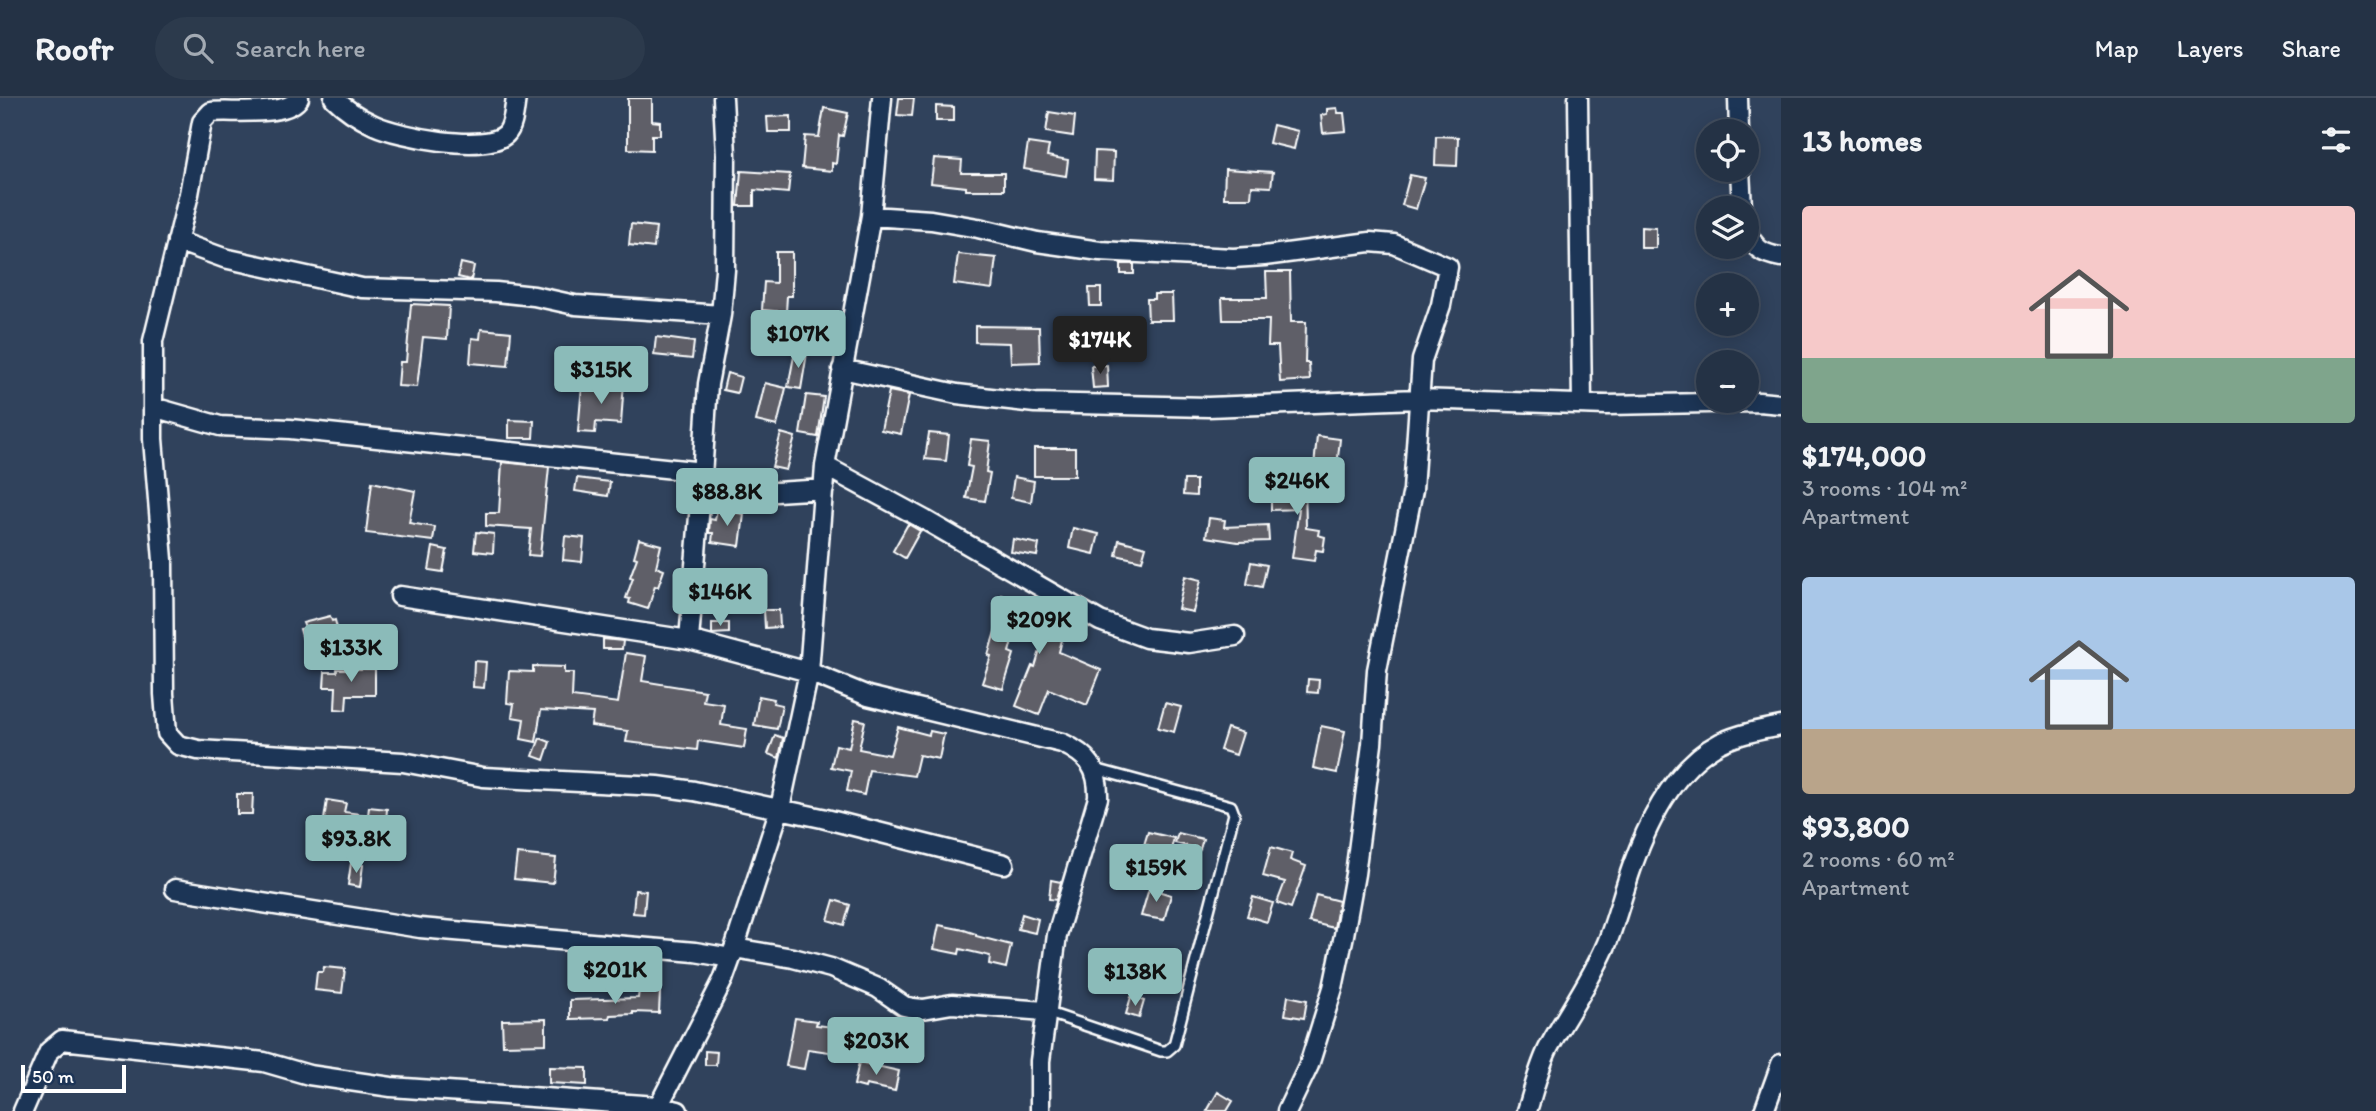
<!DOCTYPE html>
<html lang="en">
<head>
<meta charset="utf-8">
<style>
  :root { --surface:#243245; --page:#2c3a4c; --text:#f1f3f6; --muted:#a3aab3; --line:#414d5e; --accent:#8bbbb9 }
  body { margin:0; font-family:Itim,sans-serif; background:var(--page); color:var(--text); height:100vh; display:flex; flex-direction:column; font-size:26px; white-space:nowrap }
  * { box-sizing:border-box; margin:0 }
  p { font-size:23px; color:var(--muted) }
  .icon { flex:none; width:38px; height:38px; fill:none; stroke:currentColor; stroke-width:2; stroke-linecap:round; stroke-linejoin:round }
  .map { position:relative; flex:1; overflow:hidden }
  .panel { display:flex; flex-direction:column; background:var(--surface); width:595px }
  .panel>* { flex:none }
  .tools { position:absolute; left:1696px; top:21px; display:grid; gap:14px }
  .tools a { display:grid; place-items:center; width:63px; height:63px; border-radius:50%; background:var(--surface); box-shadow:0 4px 18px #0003,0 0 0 2px var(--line); font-size:35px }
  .scale { position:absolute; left:21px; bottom:18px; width:105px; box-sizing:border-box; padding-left:7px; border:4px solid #fff; border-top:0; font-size:19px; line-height:24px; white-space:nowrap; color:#fff; -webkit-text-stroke:5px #1d3557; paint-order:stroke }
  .price { position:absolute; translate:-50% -60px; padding:0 16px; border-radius:7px; background:var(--accent); color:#111; font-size:23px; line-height:46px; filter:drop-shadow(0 2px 4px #0008) }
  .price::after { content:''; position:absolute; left:50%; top:42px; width:21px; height:16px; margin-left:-10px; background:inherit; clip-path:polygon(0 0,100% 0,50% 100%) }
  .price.selected { background:#222; color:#fff }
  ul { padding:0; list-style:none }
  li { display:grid; align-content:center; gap:14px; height:371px; padding:0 21px }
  li span { display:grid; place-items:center; height:217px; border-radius:7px; color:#555 }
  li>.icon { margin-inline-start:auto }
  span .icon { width:126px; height:126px; fill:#fffc; stroke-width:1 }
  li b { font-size:30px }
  h2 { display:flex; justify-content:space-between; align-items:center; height:84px; padding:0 21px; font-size:30px }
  header { display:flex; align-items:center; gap:42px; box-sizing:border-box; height:98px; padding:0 35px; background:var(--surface); border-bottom:2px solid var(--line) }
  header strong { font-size:33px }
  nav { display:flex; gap:38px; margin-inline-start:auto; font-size:24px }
  .search { width:490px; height:63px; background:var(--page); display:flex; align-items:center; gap:18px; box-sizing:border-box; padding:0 24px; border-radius:38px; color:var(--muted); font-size:26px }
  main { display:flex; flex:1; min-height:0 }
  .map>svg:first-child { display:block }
  .building { fill:#5e5f68; stroke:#fff; stroke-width:2 }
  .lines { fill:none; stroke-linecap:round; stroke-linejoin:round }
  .lane-casing { stroke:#fff; stroke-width:14 }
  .street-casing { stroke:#fff; stroke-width:23 }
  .lane { stroke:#1d3557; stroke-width:9 }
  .street { stroke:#1d3557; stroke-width:18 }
</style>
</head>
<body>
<header>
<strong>Roofr</strong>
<div class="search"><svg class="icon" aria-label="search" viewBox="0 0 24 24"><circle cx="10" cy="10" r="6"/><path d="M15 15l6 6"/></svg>Search here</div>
<nav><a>Map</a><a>Layers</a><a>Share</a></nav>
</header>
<main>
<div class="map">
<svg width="1781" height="1013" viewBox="0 0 1781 1013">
  <rect width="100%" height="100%" fill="#30425c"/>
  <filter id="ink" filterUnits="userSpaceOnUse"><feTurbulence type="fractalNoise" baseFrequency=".0143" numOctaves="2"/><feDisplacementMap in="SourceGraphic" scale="14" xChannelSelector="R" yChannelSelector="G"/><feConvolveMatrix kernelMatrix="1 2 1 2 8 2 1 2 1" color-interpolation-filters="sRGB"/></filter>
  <g filter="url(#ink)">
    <path class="building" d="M628,0h24v23l8,1v13h-8v15l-24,-1z
      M899,0h15l-2,18 -15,-1z
      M936,8l18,1v14h-18z
      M824,10l24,5 -5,23 -4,-1 -3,29 -4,-1v8l-30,-3 3,-32 14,1z
      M1337,10l1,5h6l2,18 -23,2 -2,-18 6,-1v-5z
      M1049,14l26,4 -2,20 -27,-4z
      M791,18v16h-23l-1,-15z
      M1273,27l25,6 -4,18 -25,-6z
      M1436,38l22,1 -1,29 -22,-1z
      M1028,45l21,3 -2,10 21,4 -2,16 -42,-7z
      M1095,53l19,1 -1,28 -19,-1z
      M934,60l28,2 -1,13h43v17h-38v-3l-35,-4z
      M1225,71l48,3 -2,15 -19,-1 -1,12h-27z
      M741,73l49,3 -2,19 -34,-3v16h-16z
      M1410,77l15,3 -9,31 -14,-4z
      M631,126l25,3 -2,21 -25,-3z
      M1641,129l15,1v20h-15z
      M776,154h16v44h-5l-1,16 -24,-2 2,-28 12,1z
      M958,156l38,4 -4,31 -38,-5z
      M461,165l13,3 -3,14 -13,-3z
      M1121,166h13v10h-13z
      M1266,174h24l1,50h15l-1,41h4l1,17 -30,2 -2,-36h-10l1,-26h-46l-1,-22h45z
      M1089,190h12v18h-11z
      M1154,196h18l1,26h-25l-1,-21h7z
      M411,206l38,2 -2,33 -24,-2 -6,50 -19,-1 2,-24h6z
      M975,228l64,1 1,35 -29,1 -1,-20 -35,-1z
      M481,231l30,3 -3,34 -38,-3 2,-25 8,1z
      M656,239l38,5 -2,17 -38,-4z
      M795,253l12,2 -6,36 -13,-2z
      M1107,267l1,22 -15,1 -2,-22z
      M727,275l14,4 -4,16 -14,-3z
      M600,283l24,1 -3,42 -25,-2 -1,11 -17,-1 4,-46 18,2z
      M765,285l21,5 -9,38 -21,-5z
      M889,293l20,4 -8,39 -20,-4z
      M806,297l18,2 -6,40 -18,-3z
      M509,322l25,1 -1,17h-24z
      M781,335l14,4 -9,33 -14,-3z
      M929,335l20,2 -3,26 -21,-2z
      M1317,338l23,3 -4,37h-6l-1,3 -16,-2z
      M971,341l19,2 -4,31 4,1 -5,28 -19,-3 6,-31 -5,-1z
      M1034,350h41v28h-41z
      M502,364l47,5 -9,89 -12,-1 3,-26 -45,-3v-13h13z
      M1014,379l20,4 -3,21 -20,-4z
      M577,380l33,4 -2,14 -33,-5z
      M1184,382h12v16l-13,-1z
      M1305,382l1,48 13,2 -1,5 7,2 -2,14 -7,-1 -2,11 -22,-3 7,-49 -28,1v-29z
      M372,384l43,9 -6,32 26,4 -2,14 -67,-8z
      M717,412l27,4 -4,32 -28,-4 1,-9h-4l1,-14 5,1z
      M1209,420l16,2 -1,7 44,-2 1,16 -31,1 -32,-5z
      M908,426l12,7 -15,27 -12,-7z
      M1073,430l26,6 -5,20 -25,-6z
      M476,434l18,2 -1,19 -19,-2z
      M565,438l19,2 -2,24 -19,-2z
      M639,441l22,6 -5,22 8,3 -6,17 -3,-1 -7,23 -19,-6 1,-4 -4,-1 7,-20 -3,-1 7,-19 -3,-1z
      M1013,441l26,5 -2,12 -26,-4z
      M1119,442l27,7 -4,14 -26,-6z
      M433,449l14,3 -4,22 -14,-2z
      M1251,464l16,3 -5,22 -15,-3z
      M1185,478l16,4 -8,32 -15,-3z
      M1001,497l26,8 1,-3 19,3 21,13 -9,36 42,18 -14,35 -38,-16 -10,26 -23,-9 16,-40 3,1 11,-36 -7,-2 1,-4 -22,-6 -9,33 5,2 -11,35 -21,-6 9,-27 -3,-1 12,-40h-5z
      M764,512h15l1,17 -15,1z
      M330,518l2,5 3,-1 3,12 -3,1 3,9 -32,9 -6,-22 5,-1 -2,-5z
      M712,525h17v10l-17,1z
      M390,536l2,32 -21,1 -1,-32z
      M603,541l20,2 -1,8h-19z
      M626,555l20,3 -4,25 63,10 -2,10 21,3 -3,21 26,4 -3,19 -46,-7 -1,9 -71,-8 2,-11 -37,-5 2,-13 -52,-3 -5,32 -15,-3 3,-20 -12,-2 2,-13 -7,-1 2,-32 24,1v-6l31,1v6h9l-1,24 46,6z
      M474,563l12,1 -2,26 -11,-1z
      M337,571h38v26h-28l-1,15 -11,-1 1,-22h-12l1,-15h12z
      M1308,581l11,1 -1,13 -11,-1z
      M759,598l15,3 -1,4 9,2 -5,24 -23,-4z
      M1165,605l16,4 -7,25 -16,-4z
      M855,621l10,2 -6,28 31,6 8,-28 31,8 1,-4 14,3 -5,25 -20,-4 -5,21 -45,-6 -5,25 -17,-4 4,-20 -20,-4 5,-22 13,3z
      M1321,628l24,5 -8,42 -24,-5z
      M1227,630l16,5 -7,22 -16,-5z
      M775,637l8,3 -4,20 -11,-4z
      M540,640l10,4 -6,18 -11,-4z
      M237,696h16l-1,20h-15z
      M327,702l19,3 -2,9 24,3 1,-8 18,2 -2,24 -62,-7z
      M1148,734l26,6 -5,19 -22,-5 1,-7h-4z
      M1178,735l25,6 -3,10 -25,-6z
      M1271,749l21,6 -2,7 16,6 -15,42 -14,-5 8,-21 -22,-6z
      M517,756l39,4 -3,25 -39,-4z
      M351,765l12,2 -3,22 -12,-2z
      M1051,782l10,2 -5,18 -7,-1z
      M1150,787l11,4v3l10,3 -7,25 -23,-4z
      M635,792l11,1 -2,23 -11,-1z
      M1316,797l23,6 -5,27 -25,-6z
      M1253,799l20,6 -6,19 -20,-6z
      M834,802l16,5 -6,20 -16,-5z
      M1022,816l16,5 -3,14 -17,-4z
      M939,827l25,5 12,4v2l35,9 -5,23 -17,-4 1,-8 -30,-7 -1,5 -25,-5z
      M324,869l21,2 -3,24 -27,-3 2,-18h6z
      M639,892l21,1 -1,22 -26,-1v2l-23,1 -1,3 -39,1v-19l68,-2z
      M1288,898l19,4 -3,18 -19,-3z
      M1131,899l13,4 -5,17 -13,-4z
      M795,920l22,3 -1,4 17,2v6l40,8 -4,22 -33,-6 1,-4 -29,-4 -4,20 -18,-3z
      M546,921v25l-43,1 -1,-25z
      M705,953l12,1 -1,13h-11z
      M859,964l40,9 -4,20 -29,-6 -1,3 -11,-3z
      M549,969l38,1v17l-38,-2z
      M1218,994l15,9 -6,10h-20z"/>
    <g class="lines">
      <defs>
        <path id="lane" d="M1046,914l115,39h6l7,-6 60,-231 -3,-8 -136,-37"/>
        <path id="street" d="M299,0c-11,19 -67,12 -88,14l-9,10 -13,72 -36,147v98l10,121 1,134 3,39 11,12 20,5 205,12 80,15 175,9 36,5 128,27 182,46
          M334,0c12,12 25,20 40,27 24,11 112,29 132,9 8,-8 8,-25 10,-36
          M723,0l3,57 -1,115 -4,45 -13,69 -7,107 59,2 64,-4
          M1578,0l4,306
          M1738,0l1,33
          M1740,72l2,38
          M871,118l60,4 47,8 59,14 63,9 133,7 31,-2 106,-14 24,2 54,23 -7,38 -19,55 -9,130 -36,180 -5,74 -17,130 -11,61 -11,53 -24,77 -22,46
          M1746,133c9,17 15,23 35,26
          M177,143l47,17 138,30 134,4 38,4 41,9 146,10
          M842,271l115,25 78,9 173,4 210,-8 189,6 152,-3 22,2
          M153,309l67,19 70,3 413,43
          M825,368l100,54 175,101 46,17 43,5 46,-7
          M400,498l289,44 12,-149
          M689,542l120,32 59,24 194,47c26,12 37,25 36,55l-41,137 -17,126v50
          M175,791l245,39 275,24 36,6
          M734,850l59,10 38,10 47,20 26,18 9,2 10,1 29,-5 93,7
          M23,1013l26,-60 13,-11 202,22 45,13 82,12 266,19 21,5
          M656,1013l67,-131 8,-22 49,-150 29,-136 16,-206 46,-250 11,-118
          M1527,1013c7,-21 12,-46 23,-66 19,-34 42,-66 57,-102 10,-25 16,-51 25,-76 16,-45 43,-101 88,-124 19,-9 40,-13 61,-17
          M1764,1013l17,-47"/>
      </defs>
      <use href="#lane" class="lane-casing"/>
      <use href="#street" class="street-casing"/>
      <use href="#lane" class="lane"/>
      <use href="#street" class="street"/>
    </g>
  </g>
</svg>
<div class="tools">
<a><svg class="icon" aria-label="locate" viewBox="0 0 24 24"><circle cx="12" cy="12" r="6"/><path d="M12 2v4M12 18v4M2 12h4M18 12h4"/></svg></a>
<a><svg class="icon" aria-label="layers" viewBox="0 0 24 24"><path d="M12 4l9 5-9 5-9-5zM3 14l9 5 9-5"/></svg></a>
<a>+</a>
<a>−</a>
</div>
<div class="scale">50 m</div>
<b class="price" style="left:798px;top:272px">$107K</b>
<b class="price selected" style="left:1100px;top:278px">$174K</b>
<b class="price" style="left:601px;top:308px">$315K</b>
<b class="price" style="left:1297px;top:419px">$246K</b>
<b class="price" style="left:727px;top:430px">$88.8K</b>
<b class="price" style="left:720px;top:530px">$146K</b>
<b class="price" style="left:1039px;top:558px">$209K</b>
<b class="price" style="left:351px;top:586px">$133K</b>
<b class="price" style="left:356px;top:777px">$93.8K</b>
<b class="price" style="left:1156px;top:806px">$159K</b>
<b class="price" style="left:615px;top:908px">$201K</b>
<b class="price" style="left:1135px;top:910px">$138K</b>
<b class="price" style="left:876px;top:979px">$203K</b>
</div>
<section class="panel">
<h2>13 homes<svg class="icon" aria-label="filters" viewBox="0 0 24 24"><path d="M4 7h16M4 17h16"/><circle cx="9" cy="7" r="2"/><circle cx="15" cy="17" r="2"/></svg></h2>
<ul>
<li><span style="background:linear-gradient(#f6c9c9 70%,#7fa58c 0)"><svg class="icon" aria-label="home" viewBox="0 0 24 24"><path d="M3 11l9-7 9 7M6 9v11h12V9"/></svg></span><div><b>$174,000</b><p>3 rooms · 104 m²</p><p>Apartment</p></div></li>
<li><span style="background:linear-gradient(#a9c7e8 70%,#b9a48a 0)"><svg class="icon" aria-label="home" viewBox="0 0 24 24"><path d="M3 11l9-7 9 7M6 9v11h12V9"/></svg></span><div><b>$93,800</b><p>2 rooms · 60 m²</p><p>Apartment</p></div></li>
</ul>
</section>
</main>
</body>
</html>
